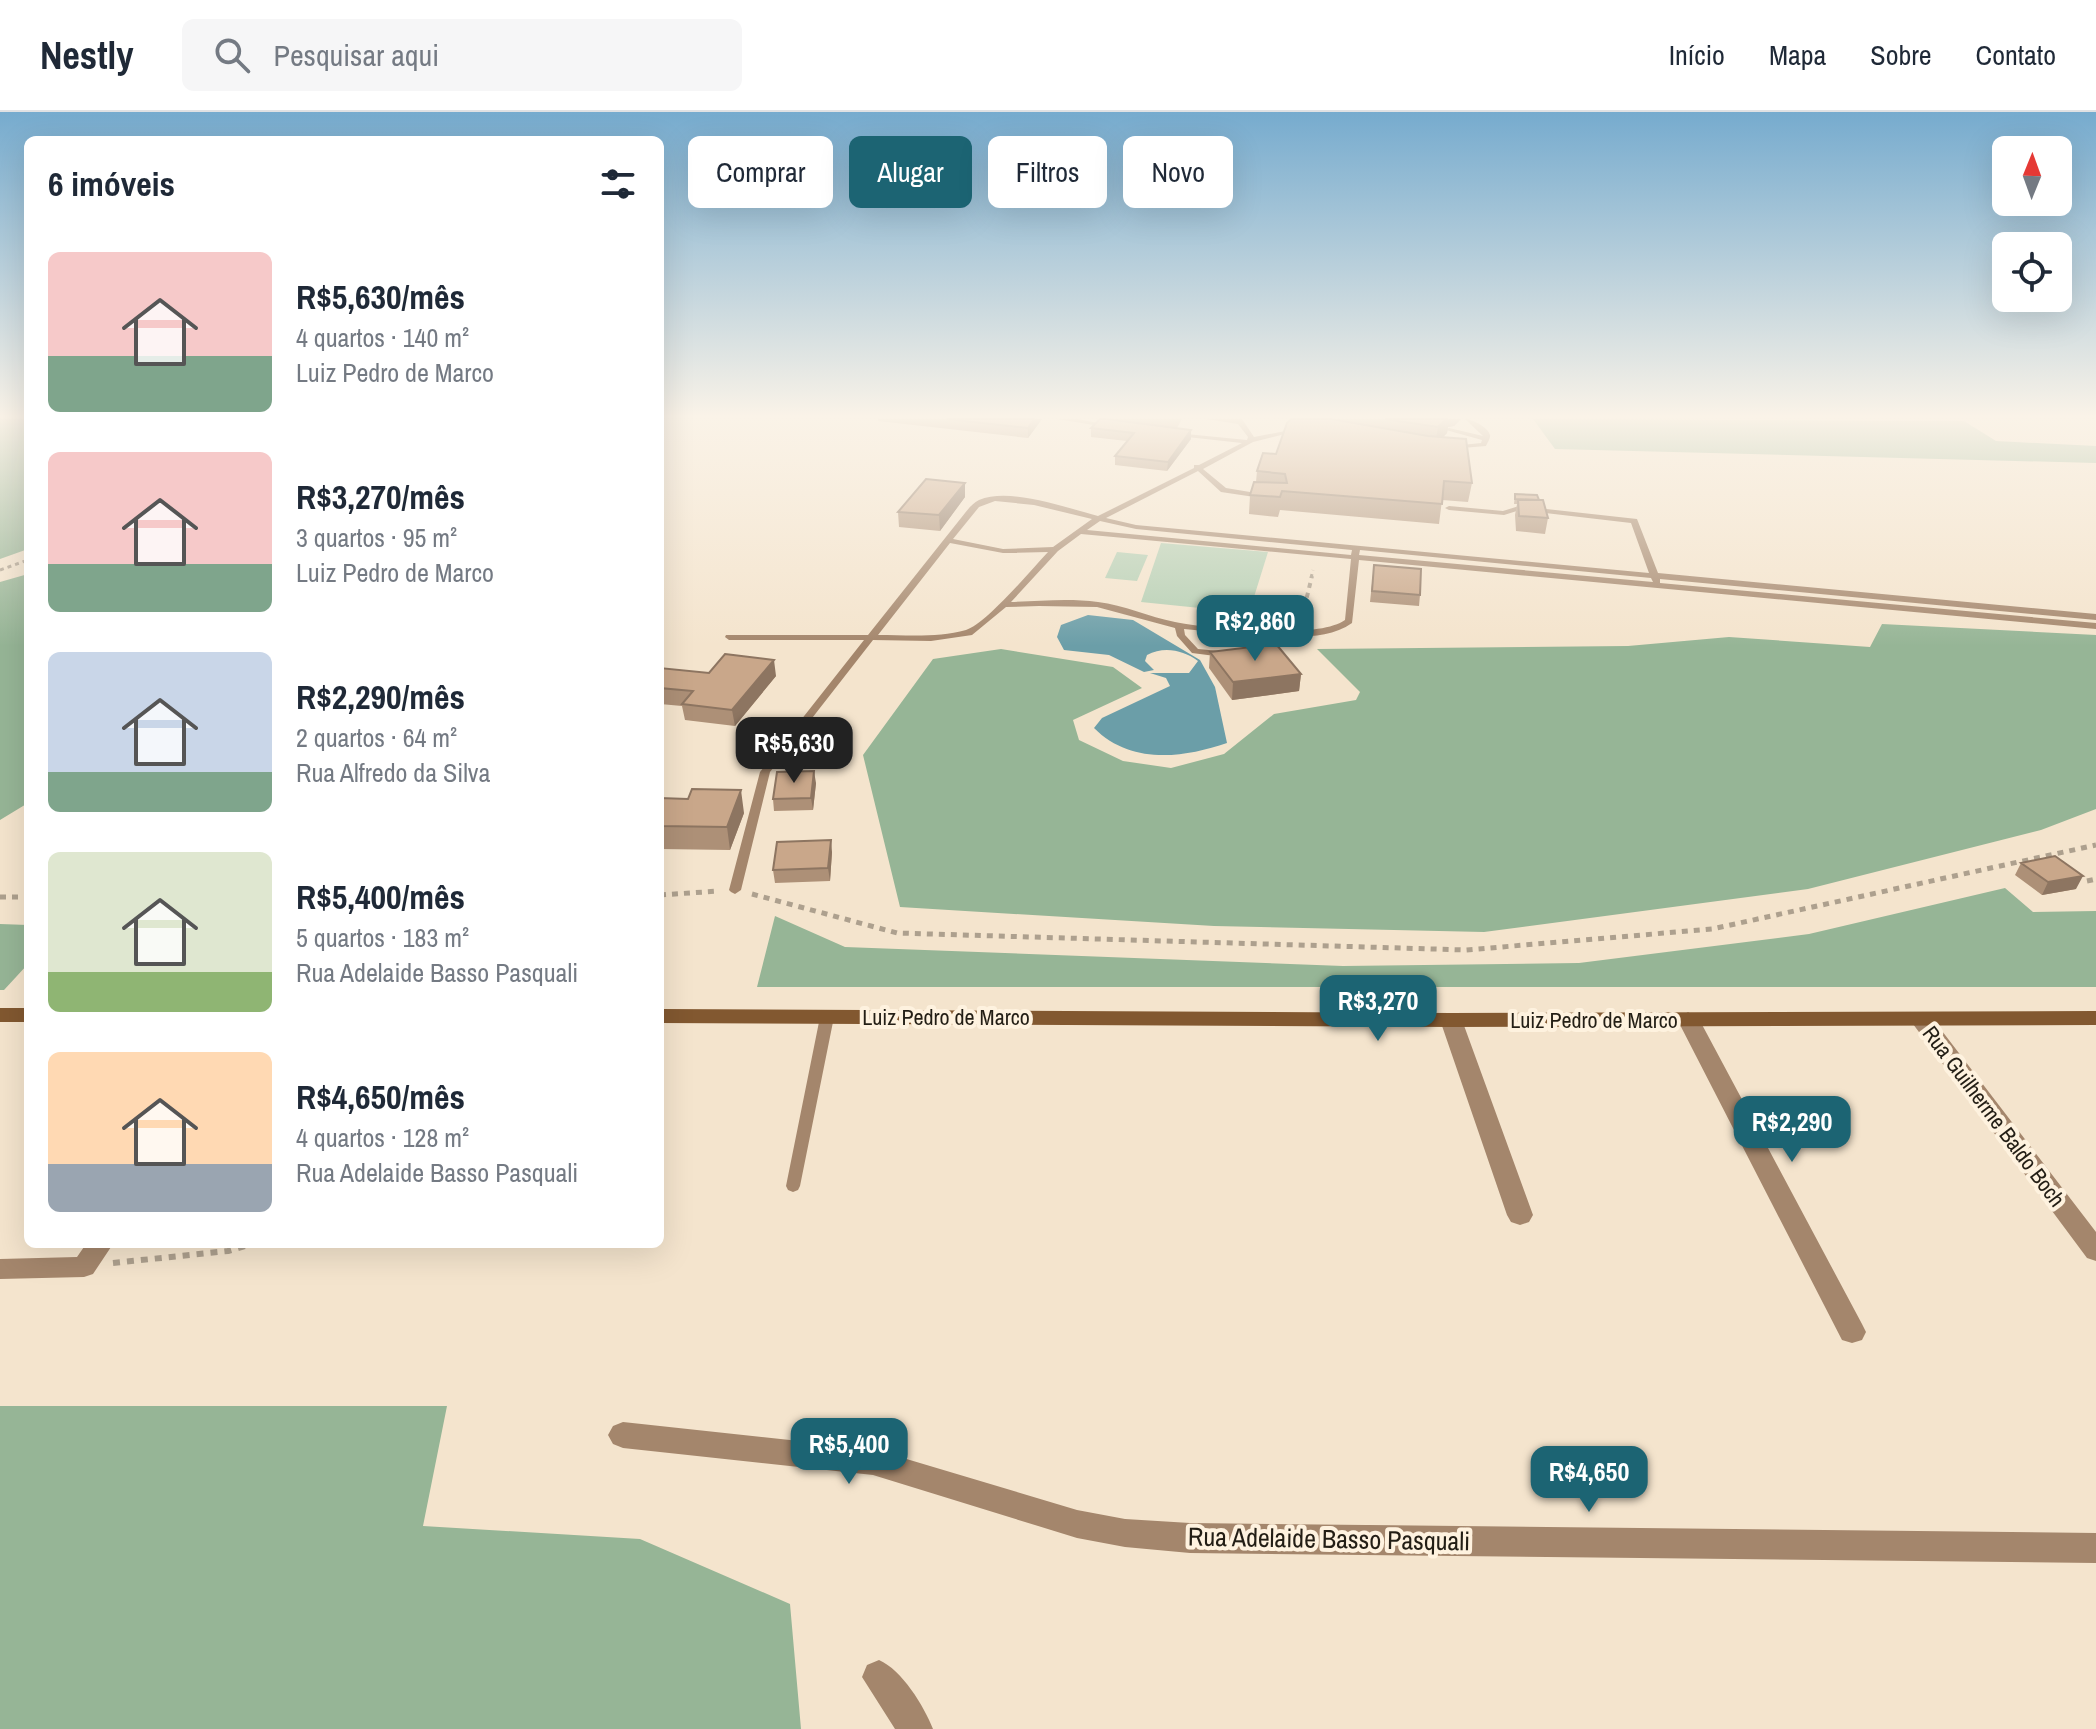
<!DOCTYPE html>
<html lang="pt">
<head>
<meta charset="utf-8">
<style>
  :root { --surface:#fff; --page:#f6f6f7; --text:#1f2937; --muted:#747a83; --line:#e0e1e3; --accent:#1c6473 }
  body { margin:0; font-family:"Archivo Narrow",sans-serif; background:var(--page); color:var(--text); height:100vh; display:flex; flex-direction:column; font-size:30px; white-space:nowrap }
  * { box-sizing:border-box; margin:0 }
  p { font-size:26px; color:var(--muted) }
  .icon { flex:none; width:44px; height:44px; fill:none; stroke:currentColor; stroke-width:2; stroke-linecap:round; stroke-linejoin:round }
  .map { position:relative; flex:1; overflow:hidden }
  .drawer { position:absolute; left:24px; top:24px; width:640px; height:1112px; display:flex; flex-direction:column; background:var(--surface); border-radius:12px; box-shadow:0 8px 32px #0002 }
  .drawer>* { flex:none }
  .top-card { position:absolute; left:688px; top:24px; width:760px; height:72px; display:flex; gap:16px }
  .needle { width:52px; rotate:1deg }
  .buttons { position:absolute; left:1992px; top:24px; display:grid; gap:16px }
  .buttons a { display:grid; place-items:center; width:80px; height:80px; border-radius:12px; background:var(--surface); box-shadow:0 8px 32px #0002; font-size:40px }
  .price { position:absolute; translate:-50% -68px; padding:0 18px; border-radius:16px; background:var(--accent); color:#fff; font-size:26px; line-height:52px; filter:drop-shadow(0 2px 4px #0008) }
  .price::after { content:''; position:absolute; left:50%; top:48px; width:24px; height:18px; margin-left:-12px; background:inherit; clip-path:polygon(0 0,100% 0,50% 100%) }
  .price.current { background:#222; color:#fff }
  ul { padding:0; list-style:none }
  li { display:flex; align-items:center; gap:24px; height:200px; padding:0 24px }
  li span { display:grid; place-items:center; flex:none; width:224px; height:160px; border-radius:12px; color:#555 }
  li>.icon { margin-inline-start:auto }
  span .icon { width:96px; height:96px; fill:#fffc; stroke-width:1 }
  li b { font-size:34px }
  h2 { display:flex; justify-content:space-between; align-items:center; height:96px; padding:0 24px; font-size:34px }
  .tag { padding:0 28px; border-radius:12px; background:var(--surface); box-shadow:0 8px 32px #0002; font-size:28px; line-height:72px }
  .tag.current { background:var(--accent); color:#fff }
  header { display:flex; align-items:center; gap:48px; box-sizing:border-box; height:112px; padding:0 40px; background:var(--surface); border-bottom:2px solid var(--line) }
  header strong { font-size:38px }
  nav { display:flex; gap:44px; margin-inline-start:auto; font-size:28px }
  .search { width:560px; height:72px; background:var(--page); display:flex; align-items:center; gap:20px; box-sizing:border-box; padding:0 28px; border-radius:12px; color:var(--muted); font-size:30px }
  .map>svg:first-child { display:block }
  .green { fill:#b5cfb4 }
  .forest { fill:#96b596 }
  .water { fill:#6b9ea8 }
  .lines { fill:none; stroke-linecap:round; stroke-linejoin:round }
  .path-far3 { stroke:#ada08e; stroke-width:3; stroke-dasharray:4 4; stroke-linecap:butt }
  .path-far2 { stroke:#ada08e; stroke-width:4; stroke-dasharray:5 5; stroke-linecap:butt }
  .path-far1 { stroke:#ada08e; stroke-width:5; stroke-dasharray:6 6; stroke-linecap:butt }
  .path { stroke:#ada08e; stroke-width:6; stroke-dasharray:7 7; stroke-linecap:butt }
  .lane { fill:#a4866c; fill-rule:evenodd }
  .street { fill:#a4866c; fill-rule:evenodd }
  .secondary { fill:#825830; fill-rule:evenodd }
  .wall { fill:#ad9077 }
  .shaded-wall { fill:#8d7561 }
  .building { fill:#c9a78a; stroke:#8d7561; stroke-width:2 }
  .labels { text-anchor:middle; stroke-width:8; stroke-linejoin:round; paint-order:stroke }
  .street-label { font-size:22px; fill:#231e15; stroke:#fef2df }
  .near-street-label { font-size:26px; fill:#231e15; stroke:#fef2df }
</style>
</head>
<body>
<header>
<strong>Nestly</strong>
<div class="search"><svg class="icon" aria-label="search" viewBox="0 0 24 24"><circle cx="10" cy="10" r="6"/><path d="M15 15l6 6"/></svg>Pesquisar aqui</div>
<nav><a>Início</a><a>Mapa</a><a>Sobre</a><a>Contato</a></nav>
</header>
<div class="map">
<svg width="2096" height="1617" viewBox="0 0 2096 1617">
  <rect width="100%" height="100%" fill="#f4e4cd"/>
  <path class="green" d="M1161,431l107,9 -19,61 -108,-11z
    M1117,440l31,3 -11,26 -32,-3z"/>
  <path class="forest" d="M0,307h28v130l-28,10z
    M1533,307l431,2 32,20 100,5v17l-541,-14z
    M28,462v229l-28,17v-238z
    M1882,512l214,11v174l-55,21 -233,59 -324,43 -270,-6 -314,-19 -37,-152 70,-96 68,-10 112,18 29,21 -69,32 6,20 44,21 48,7 53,-14 50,-40 82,-14 4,-8 -43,-43 311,-3 101,-9 141,10z
    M2005,776l28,24 63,-1v76h-1339l18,-71 70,31 498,19 236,-3 230,-29z
    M0,812l28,1v39l-24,26h-4z
    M0,1294h447l-24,120 217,13 150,65 11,125h-801z"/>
  <path class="water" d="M1088,503l45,5 67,40 15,27 12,56c-44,15 -96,22 -133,-15l8,-10 68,-32 -4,-8 -16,-5h39l9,-12c-15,-11 -34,-15 -51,-6l-2,6 9,9 -10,2 -35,-17 -45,-5 -7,-13 4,-12z"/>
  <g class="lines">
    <path class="path-far3" d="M0,458l28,-10
      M1311,466l2,-8"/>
    <path class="path-far2" d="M1302,505l10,-41"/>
    <path class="path-far1" d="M2087,769l9,-2
      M752,782l145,39 569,17 246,-21 384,-84
      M660,783l59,-4
      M0,785h28"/>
    <path class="path" d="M113,1151l115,-12 24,-7"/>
    <path class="lane" d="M1057,307h20l38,7 -3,2z
      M1206,307h36l12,18 47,-9v2l-48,12 -50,27 23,19 42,7v4l-47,-7 -23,-21 -92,47 30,7 513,48 -18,-50 -111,-13 -16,5 -55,-5 -4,-2 4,-2 54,5 16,-5 118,13 21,54 438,41v6l-436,-41v4l436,40v6l-737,-69 -7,63c-24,17 -59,14 -87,13l-8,14 -26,8 -39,-5 -15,-17 -2,-8 -78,-21 -58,-1 -33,1 -34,28 -41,6 -58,-1 -103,132 -29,118 -6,4 -4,-2 -2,-2 31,-118 104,-132h-135l-4,-3 1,-2h142l97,-122c4,-5 8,-10 14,-13 31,-13 88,8 119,16l96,-48v-3h5l43,-22 -64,-7 -2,-1v-2l71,7 1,-3 -10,-13zM995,389l39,4 58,14 -39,28 -50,2 -50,-10 26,-32zM1100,409l36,8 216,21 -1,5 -264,-25zM1081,422l270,25 -6,61c-28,20 -135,9 -170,2 -26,-5 -51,-17 -77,-20 -29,-4 -58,-1 -87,0l47,-51zM950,431l53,10 45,-1c-16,17 -62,72 -82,78 -28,8 -60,5 -88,5zM1360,438l291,28 2,4 -294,-27zM1184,517l73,7 -6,10 -20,6 -33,-3 -13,-14z
      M1465,307c7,0 23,8 25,16 1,2 -3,9 -4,11l-36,3v-2l2,-1 29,-3 1,-3 -36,-10 3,-2 34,8z
      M827,901l7,4 -34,169 -2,4 -5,2 -5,-2 -2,-4 34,-169z"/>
    <path class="street" d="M1688,900l11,7 163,305 4,8 -4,8 -10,3 -10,-3 -165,-321z
      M1921,900l8,2 167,218v29l-9,-3 -174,-234 -3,-5z
      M1451,901l11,7 71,195 -4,7 -9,3 -9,-3 -4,-7 -67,-195z
      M86,1132h27l-20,30 -9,3 -84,2v-20l77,-2z
      M623,1310l250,27 204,61 48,9 65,4 906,10v30l-906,-10 -65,-6 -48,-9 -204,-63 -250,-27 -10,-4 -5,-9 5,-9z
      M879,1548c23,10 45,46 54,69h-38l-33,-52 5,-12z"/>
    <path class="secondary" d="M0,896h28v14h-28z
      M660,897l791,4 645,-2v14l-645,2 -791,-4z"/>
  </g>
  <path class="wall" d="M878,307h164l-14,19 -150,-17z
    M1100,307h82l-5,9 14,2v9l-24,32 -52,-6v-9l12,-15 -36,-4v-9z
    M1291,307h170l-7,7 -6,1 -1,6 -4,4 29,46 -4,19 -26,-2 -3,24 -159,-14 -2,7 -29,-3 1,-19 6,-13 1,-11 19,-17z
    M965,371v14l-25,34 -41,-4 -1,-15z
    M1515,382l23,6 10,18 -3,16 -29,-3 -1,-16 2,-11h-3z
    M1374,453l46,30 -1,11 -49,-4z
    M1210,540l91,22 -2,17 -67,9 -23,-32z
    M660,556l49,5 67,3 -41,50 -50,-6 -3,-14 -22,-2z
    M816,671l-3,27 -39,1 -1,-12z
    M660,686l84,15 -14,37 -70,-1z
    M832,740l-2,29 -55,2 -2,-13z
    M2021,751l55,26 -34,6 -27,-20z"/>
  <path class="shaded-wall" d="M1034,307h8l-14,19v-10z
    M1446,307h15l-7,7 -6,1 -1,6 -12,12 3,-18z
    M1191,318v9l-24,32 1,-9z
    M965,371v14l-25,34 -1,-16z
    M774,548l2,16 -41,50 -3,-16z
    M1301,562l-2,17 -67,9 1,-18z
    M814,659l2,12 -3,27 -2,-12z
    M741,678l3,23 -14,37 -3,-23z
    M831,728l1,12 -2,29 -2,-13z
    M2083,764l-7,13 -34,6 6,-13z"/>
  <path class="building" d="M947,307h87l-6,9z
    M1100,307h6l85,11 -23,32 -53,-6 19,-23 -43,-5z
    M1291,307h40l97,17 38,3 6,44 -28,-2 -2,23 -160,-13 -2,6 -30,-2 4,-13 33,1 -2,-9 -28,-3 6,-18 13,1 11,-31z
    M1385,307h61l-8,8z
    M926,367l39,4 -26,32 -41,-3z
    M1515,382l22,1 2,5 -24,-1z
    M1518,388h25l5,18 -29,-2z
    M1374,453l47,4 -1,26 -48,-4z
    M1276,532l25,30 -68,8 -23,-30z
    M725,542l49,6 -42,50 -50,-6 11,-13 -33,-3v-20l49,5z
    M814,659l-3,27 -38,1 4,-27z
    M692,677l49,1 -14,37 -67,-1v-28l28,1z
    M831,728l-3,28 -55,2 4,-28z
    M2055,744l28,20 -35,6 -27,-19z"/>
  <linearGradient id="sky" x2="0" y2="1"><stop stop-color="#76abce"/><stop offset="0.57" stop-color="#faf3e8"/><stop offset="1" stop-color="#faf3e8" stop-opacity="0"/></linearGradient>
  <rect width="2096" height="534" fill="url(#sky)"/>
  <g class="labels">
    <g class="street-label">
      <text x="946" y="913">Luiz Pedro de Marco</text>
      <text x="1594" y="916">Luiz Pedro de Marco</text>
      <text transform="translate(1994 1004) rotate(53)" y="8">Rua Guilherme Baldo Boch</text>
    </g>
    <g class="near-street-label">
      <text transform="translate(1329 1427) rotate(1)" y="9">Rua Adelaide Basso Pasquali</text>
    </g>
  </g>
</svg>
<div class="buttons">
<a><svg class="needle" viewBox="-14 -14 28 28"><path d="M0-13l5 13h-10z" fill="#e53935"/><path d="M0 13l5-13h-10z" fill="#747a83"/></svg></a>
<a><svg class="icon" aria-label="locate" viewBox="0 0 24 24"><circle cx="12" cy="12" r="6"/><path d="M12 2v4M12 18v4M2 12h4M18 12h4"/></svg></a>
</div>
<b class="price" style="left:1255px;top:551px">R$2,860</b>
<b class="price current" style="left:794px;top:673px">R$5,630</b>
<b class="price" style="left:1378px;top:931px">R$3,270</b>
<b class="price" style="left:1792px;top:1052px">R$2,290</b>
<b class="price" style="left:849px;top:1374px">R$5,400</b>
<b class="price" style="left:1589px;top:1402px">R$4,650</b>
<div class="top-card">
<a class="tag">Comprar</a>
<a class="tag current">Alugar</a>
<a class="tag">Filtros</a>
<a class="tag">Novo</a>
</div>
<section class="drawer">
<h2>6 imóveis<svg class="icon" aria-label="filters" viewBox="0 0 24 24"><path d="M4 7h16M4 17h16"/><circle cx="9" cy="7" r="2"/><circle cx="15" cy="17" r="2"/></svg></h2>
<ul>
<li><span style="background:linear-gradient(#f6c9c9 65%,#7fa58c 0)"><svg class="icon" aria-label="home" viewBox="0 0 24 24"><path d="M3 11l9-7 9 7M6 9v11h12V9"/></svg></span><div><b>R$5,630/mês</b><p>4 quartos · 140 m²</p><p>Luiz Pedro de Marco</p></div></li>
<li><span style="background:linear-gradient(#f6c9c9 70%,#7fa58c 0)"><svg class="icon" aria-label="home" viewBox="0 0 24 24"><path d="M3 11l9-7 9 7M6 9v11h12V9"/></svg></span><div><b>R$3,270/mês</b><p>3 quartos · 95 m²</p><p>Luiz Pedro de Marco</p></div></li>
<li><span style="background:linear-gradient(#c9d6e8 75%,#7fa58c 0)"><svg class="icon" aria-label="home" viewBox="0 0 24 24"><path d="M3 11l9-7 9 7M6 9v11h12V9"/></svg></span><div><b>R$2,290/mês</b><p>2 quartos · 64 m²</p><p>Rua Alfredo da Silva</p></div></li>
<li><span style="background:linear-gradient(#dfe7d0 75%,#8fb573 0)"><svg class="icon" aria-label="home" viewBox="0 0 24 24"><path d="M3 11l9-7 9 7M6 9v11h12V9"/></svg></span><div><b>R$5,400/mês</b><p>5 quartos · 183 m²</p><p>Rua Adelaide Basso Pasquali</p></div></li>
<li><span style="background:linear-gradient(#ffd9b3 70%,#9aa5b1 0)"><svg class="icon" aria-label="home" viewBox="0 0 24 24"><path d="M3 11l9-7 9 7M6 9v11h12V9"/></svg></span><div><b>R$4,650/mês</b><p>4 quartos · 128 m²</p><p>Rua Adelaide Basso Pasquali</p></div></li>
</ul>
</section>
</div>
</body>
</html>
